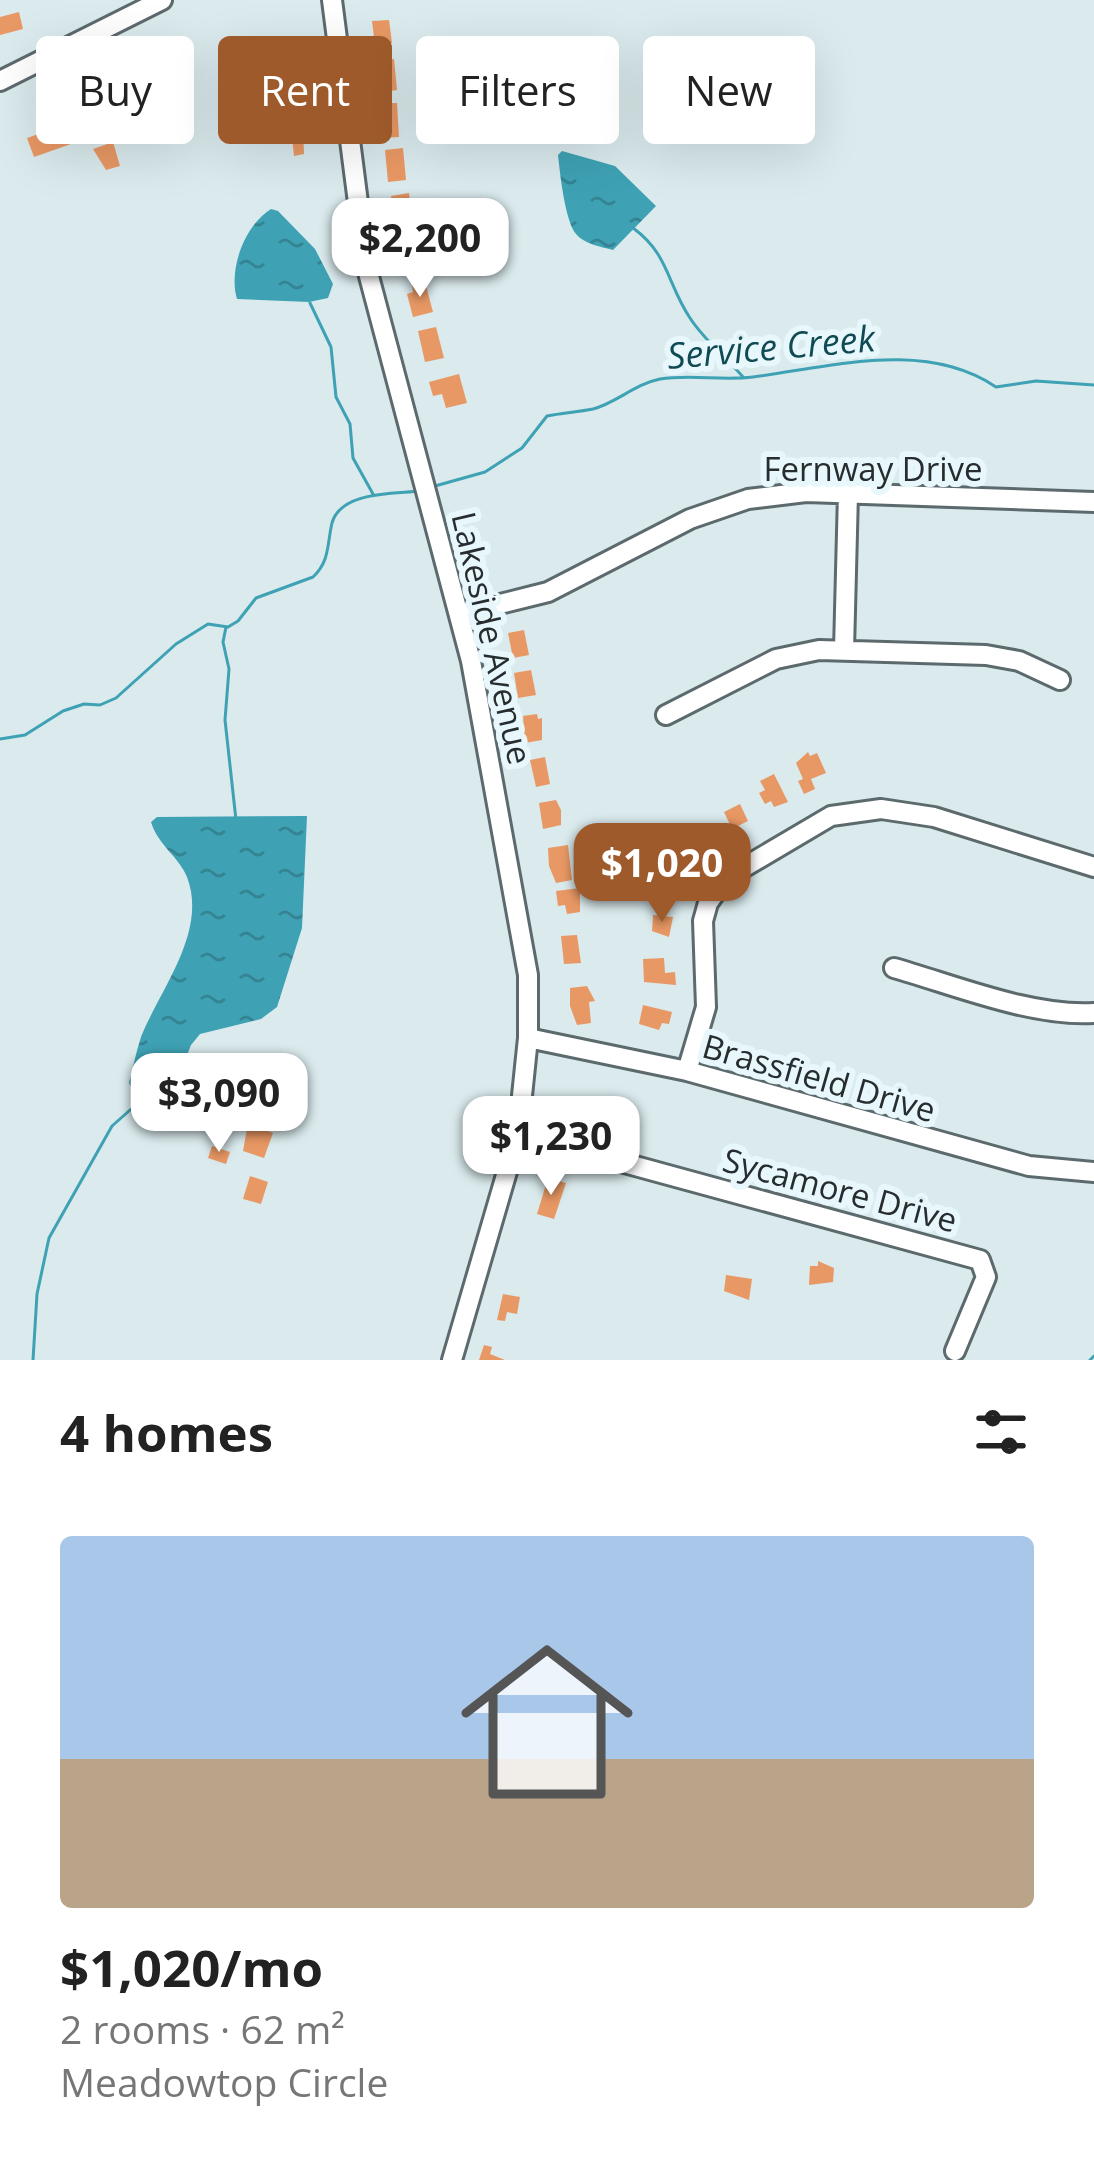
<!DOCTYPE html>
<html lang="en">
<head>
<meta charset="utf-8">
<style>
  :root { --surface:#fff; --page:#f6f6f6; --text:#222; --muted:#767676; --accent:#9e5a2b }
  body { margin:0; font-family:"Open Sans",sans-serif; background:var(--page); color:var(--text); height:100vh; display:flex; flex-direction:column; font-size:45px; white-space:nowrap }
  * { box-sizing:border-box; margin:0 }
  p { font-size:39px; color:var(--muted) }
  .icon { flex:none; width:66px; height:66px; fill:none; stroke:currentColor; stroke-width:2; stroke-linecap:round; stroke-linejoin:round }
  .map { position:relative; height:1360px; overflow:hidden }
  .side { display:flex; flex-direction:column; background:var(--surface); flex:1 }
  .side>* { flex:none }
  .banner { position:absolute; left:36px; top:36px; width:1023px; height:108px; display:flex; gap:24px }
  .price { position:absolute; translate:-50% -102px; padding:0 27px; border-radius:24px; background:#fff; color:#222; font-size:39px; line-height:78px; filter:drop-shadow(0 3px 6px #0008) }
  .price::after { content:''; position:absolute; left:50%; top:72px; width:36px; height:27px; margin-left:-18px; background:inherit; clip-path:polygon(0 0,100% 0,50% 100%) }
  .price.on { background:var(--accent); color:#fff }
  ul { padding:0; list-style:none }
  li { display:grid; align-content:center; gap:24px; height:636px; padding:0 60px }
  li span { display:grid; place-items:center; height:372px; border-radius:12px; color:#555 }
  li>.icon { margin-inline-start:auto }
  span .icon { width:216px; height:216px; fill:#fffc; stroke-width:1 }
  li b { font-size:51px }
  h2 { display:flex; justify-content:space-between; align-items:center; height:144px; padding:0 60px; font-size:51px }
  .tag { padding:0 42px; border-radius:12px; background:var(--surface); box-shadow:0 12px 48px #0002; font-size:42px; line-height:108px }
  .tag.on { background:var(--accent); color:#fff }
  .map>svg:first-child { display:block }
  .water { fill:url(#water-ripples) }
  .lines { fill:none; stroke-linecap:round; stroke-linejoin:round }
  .stream { stroke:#3ea2b4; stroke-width:3 }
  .building { fill:#e89864 }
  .minor-casing { stroke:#5c6a6d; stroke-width:24 }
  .minor { stroke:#fff; stroke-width:18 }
  .labels { text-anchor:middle; stroke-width:12; stroke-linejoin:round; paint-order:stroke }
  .street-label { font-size:33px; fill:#272d2e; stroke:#e7f7fb }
  .water-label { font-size:36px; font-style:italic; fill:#104b54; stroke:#e7f7fb }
</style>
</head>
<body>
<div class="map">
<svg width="1094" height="1360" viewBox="0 0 1094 1360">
  <defs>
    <pattern id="water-ripples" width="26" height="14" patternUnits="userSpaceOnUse" patternTransform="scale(3)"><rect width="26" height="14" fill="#3ea2b4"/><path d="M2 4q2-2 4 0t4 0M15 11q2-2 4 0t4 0" fill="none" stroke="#348493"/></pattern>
  </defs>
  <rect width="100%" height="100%" fill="#daeaed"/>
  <path class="water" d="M562,151l53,15 41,40 -43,44c-11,-3 -29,-6 -37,-16 -11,-13 -16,-60 -18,-79z
    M271,209l7,2 37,38 18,35 -5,14 -19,4 -72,-3c-9,-30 8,-74 34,-90z
    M307,816l-5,112 -25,79 -16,12 -61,15 -9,11 -15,38 -35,23 -12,-23c4,-15 7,-31 12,-46 19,-48 67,-105 46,-160 -8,-20 -29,-32 -36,-55l6,-5z"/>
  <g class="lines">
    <path class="stream" d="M633,228c36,26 34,56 57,90 14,22 36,39 53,59
      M310,303l21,44 5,50 14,27 3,34 20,36
      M435,486l50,-14 37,-24 25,-32c15,-3 31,-4 46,-7 23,-6 42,-25 67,-30 30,-5 62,2 93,-2 78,-10 172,-38 243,10l40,-6 58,4
      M226,627l-3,15 6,27 -4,51 11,100
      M0,739l25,-4 38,-24 21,-7 16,1 16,-7 60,-54 32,-20 20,3 10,-6 18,-23 57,-21c17,-16 14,-33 19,-54 9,-32 62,-29 88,-32
      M33,1360l4,-66 12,-56 63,-112 26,-23
      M1090,1360l4,-4"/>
  </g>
  <path class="building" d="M19,12l4,17 -23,6v-18z
    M389,20l3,23 -17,2 -3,-24z
    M153,41l7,14 -35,17 -7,-15z
    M394,59l3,31 -19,3 -3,-24 6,-1 -1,-7z
    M382,103h15l2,34 -17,1z
    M112,113l6,24 -18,5 -6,-25z
    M701,121h25v21h-24z
    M64,125l7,19 -37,13 -7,-19z
    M303,127l1,27 -10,2 -3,-28z
    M113,142l7,24 -14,4 -13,-21z
    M403,148l3,32 -18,2 -3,-32z
    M409,193l4,32 -18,2 -4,-31z
    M415,238l7,31 -21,5 -5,-24 7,-1 -1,-8z
    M425,282l8,30 -20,5 -6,-23 6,-2 -1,-7z
    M436,327l8,31 -19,4 -7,-31z
    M459,374l8,29 -21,5 -4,-14 -9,2 -4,-14z
    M524,630l5,25 -16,3 -5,-25z
    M531,670l5,25 -18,3 -4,-25z
    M537,714l1,5 4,-1v22l-17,3 -2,-27z
    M808,752l2,4 7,-3 9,20 -15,6 4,10 -11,5 -6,-13 5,-2 -7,-16z
    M545,757l5,27 -14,3 -6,-27z
    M774,774l14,28 -14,5 -3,-6 -6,3 -6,-11 6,-3 -5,-9z
    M556,800l5,10v15l-18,4 -4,-26z
    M740,804l8,17 -16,8 -8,-17z
    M697,825l12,12 -7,7 6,6 -9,8 -18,-18z
    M568,845l4,35 -16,3 -7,-17 -1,-18z
    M660,858l20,9 -6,15 9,4 -5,12 -27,-18z
    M580,888v24l-13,2 -2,-9 -7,1 -2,-15z
    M653,915l20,2 -4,20 -17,-6z
    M577,935l4,28 -17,1 -3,-28z
    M664,958l1,15 10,-1 1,13 -32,-3 -1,-23z
    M587,986l8,15 -6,1 2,21 -14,2 -7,-19v-18z
    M643,1005l29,7 -3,12 -7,-1 -3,7 -20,-6z
    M248,1123l25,10 -9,25 -21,-7z
    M212,1146l18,6 -4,12 -18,-6z
    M250,1176l18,6 -7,22 -18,-5z
    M548,1178l18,5 -12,36 -17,-5z
    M818,1261l16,7 -1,14 -24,3 1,-19h8z
    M726,1275l26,4 -3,21 -25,-9z
    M503,1294l17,3 -3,17 -10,-2 -2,9 -8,-1z
    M484,1345l8,2 -2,7 15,6h-26z"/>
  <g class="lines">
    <defs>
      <path id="minor" d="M332,0l34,265 105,396 57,314v63l-10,96 -66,226
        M0,81l162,-81
        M460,614l88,-22 142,-73 58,-20 58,-7 288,10
        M844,650l4,-157
        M666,715l110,-56 43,-9 167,5 33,6 41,19
        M894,968c60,17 138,49 200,45
        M528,1038l159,33 342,95 65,6
        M687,1071l19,-64 -3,-86 5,-18 18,-25 105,-62 50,-7 53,8 160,50
        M518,1134l462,126 6,17 -31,74"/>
    </defs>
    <use href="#minor" class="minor-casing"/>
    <use href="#minor" class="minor"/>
  </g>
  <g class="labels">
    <g class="street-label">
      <text x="873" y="481">Fernway Drive</text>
      <text transform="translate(492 638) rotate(77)" y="12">Lakeside Avenue</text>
      <text transform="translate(819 1078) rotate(16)" y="12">Brassfield Drive</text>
      <text transform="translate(840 1190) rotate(15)" y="12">Sycamore Drive</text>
    </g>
    <g class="water-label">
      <text transform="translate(771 347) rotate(-5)" y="13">Service Creek</text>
    </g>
  </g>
</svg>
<b class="price" style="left:420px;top:300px">$2,200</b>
<b class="price on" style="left:662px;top:925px">$1,020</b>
<b class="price" style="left:219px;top:1155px">$3,090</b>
<b class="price" style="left:551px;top:1198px">$1,230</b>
<div class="banner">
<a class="tag">Buy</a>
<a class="tag on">Rent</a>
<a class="tag">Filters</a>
<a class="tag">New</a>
</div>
</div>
<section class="side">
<h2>4 homes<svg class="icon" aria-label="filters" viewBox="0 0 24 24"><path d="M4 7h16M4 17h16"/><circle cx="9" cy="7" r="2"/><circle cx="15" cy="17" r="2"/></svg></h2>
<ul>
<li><span style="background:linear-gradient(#a9c7e8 60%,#b9a48a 0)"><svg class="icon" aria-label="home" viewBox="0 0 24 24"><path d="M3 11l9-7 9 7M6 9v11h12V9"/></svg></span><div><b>$1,020/mo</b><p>2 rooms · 62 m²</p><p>Meadowtop Circle</p></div></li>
</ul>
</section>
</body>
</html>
